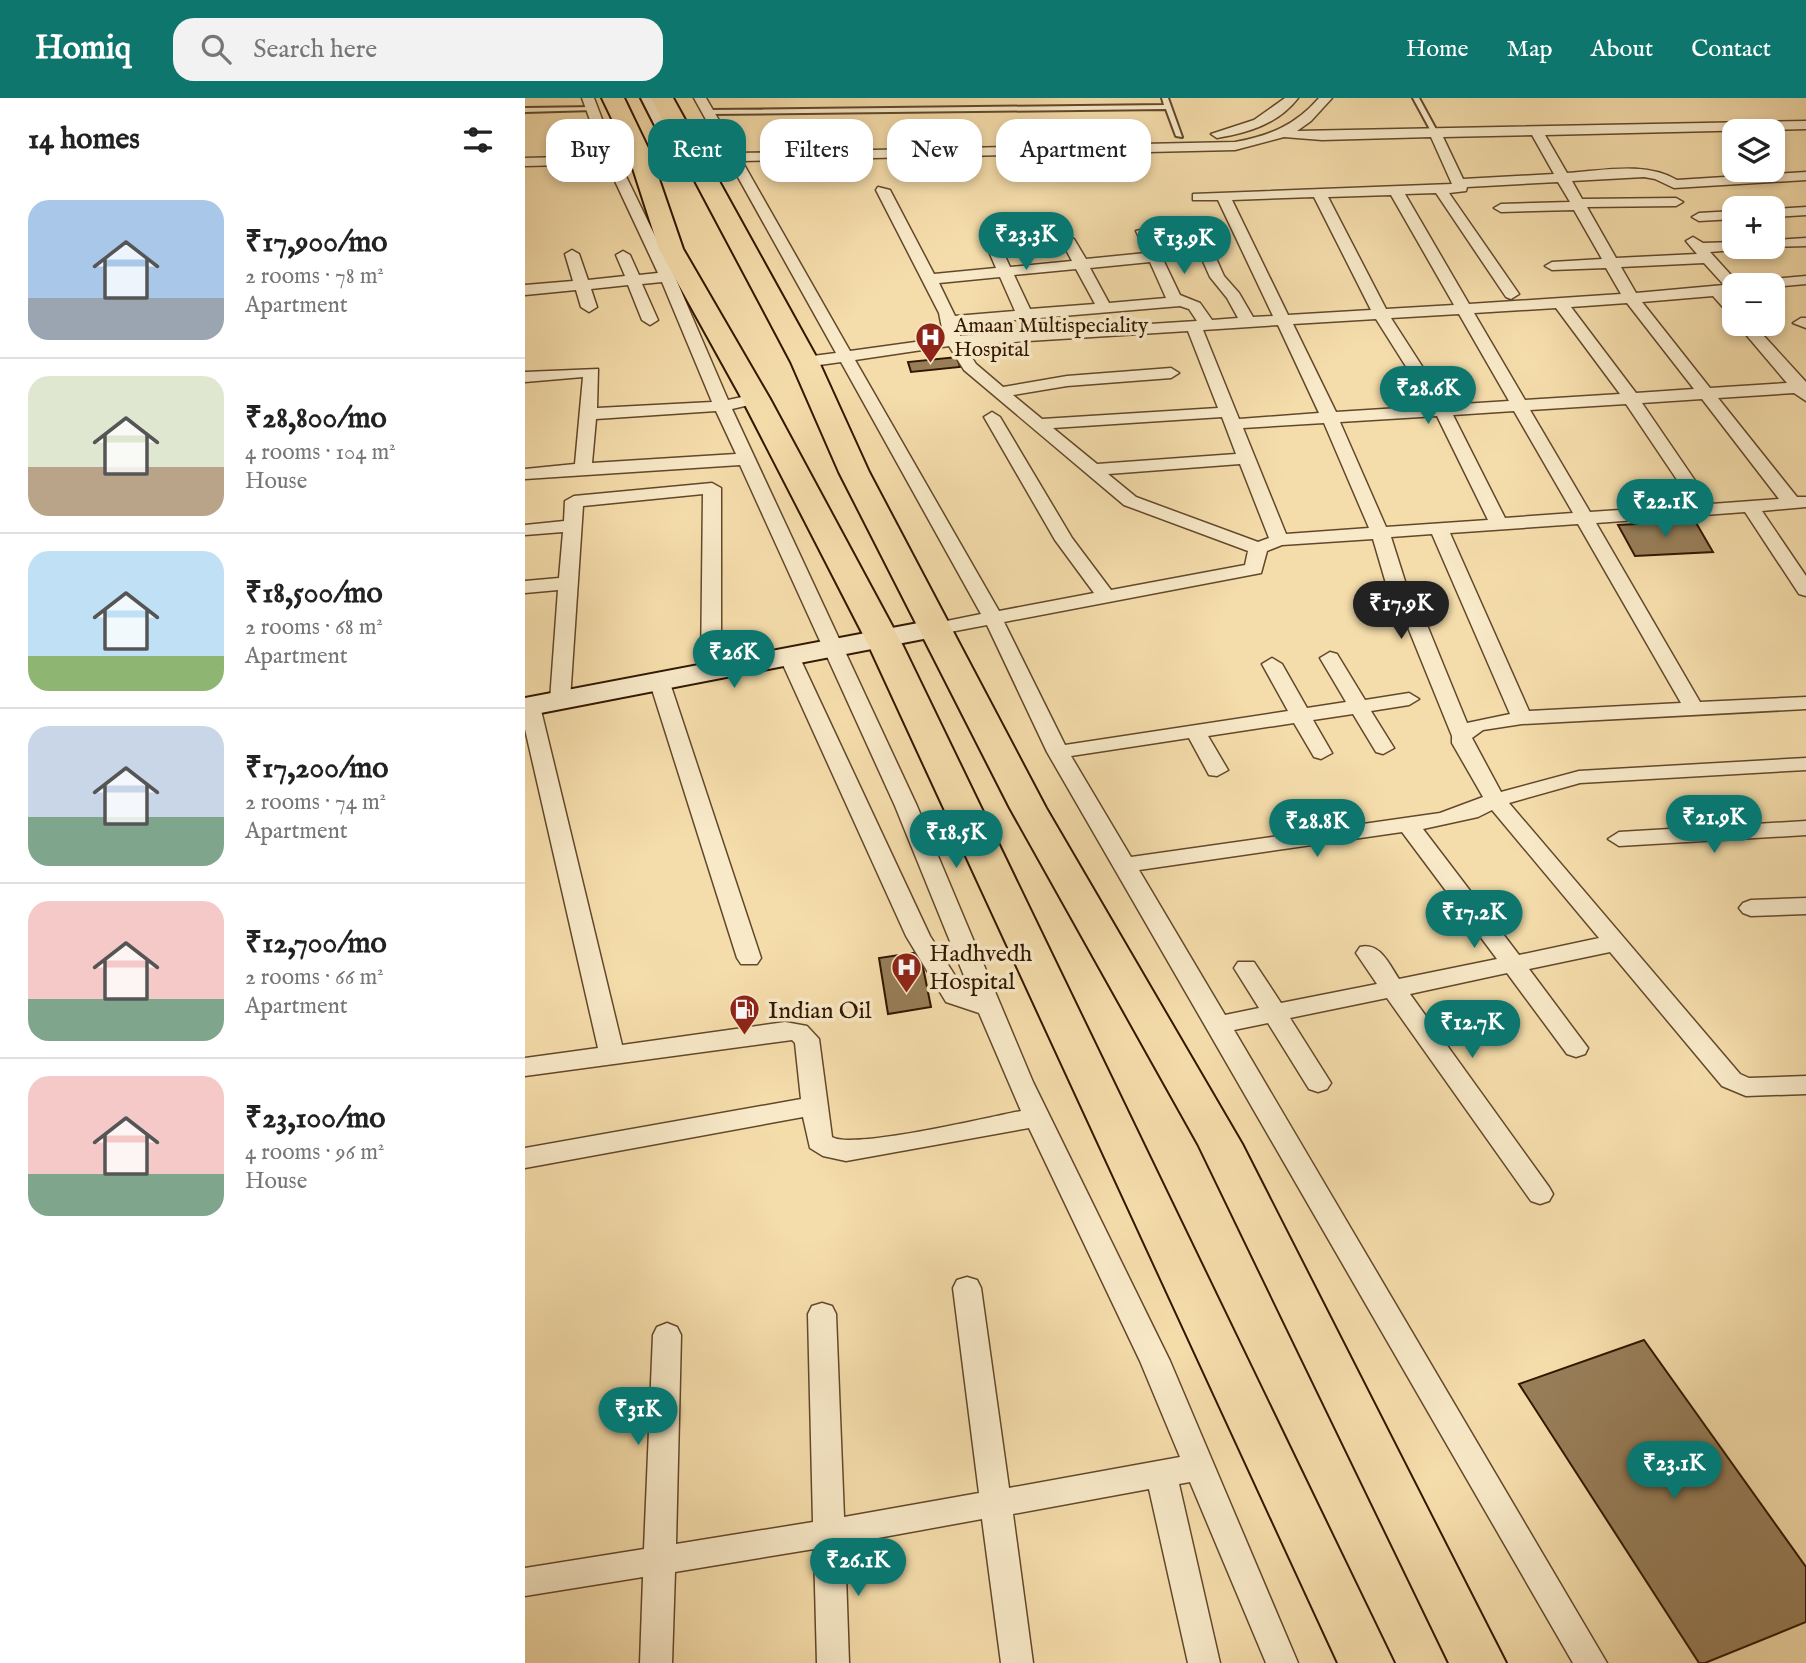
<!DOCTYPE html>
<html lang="en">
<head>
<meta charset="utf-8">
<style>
  :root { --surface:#fff; --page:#f2f2f2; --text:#222; --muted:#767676; --line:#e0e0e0; --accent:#0f766e }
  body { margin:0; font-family:"IM FELL English",serif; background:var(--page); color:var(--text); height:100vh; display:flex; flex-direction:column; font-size:26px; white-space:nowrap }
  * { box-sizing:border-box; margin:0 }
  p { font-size:23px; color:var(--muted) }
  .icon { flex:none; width:38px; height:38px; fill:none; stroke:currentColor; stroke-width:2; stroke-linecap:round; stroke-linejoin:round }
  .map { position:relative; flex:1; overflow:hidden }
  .drawer { display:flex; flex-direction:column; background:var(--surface); width:525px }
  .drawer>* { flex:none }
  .banner { position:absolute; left:21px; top:21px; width:665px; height:63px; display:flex; gap:14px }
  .controls { position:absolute; left:1197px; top:21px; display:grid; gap:14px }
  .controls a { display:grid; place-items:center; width:63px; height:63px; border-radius:14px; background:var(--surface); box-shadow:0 4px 10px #0003; font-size:35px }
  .price { position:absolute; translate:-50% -60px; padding:0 16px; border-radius:24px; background:var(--accent); color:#fff; font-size:23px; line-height:46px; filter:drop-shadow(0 2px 4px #0008) }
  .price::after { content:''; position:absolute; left:50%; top:42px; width:21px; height:16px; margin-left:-10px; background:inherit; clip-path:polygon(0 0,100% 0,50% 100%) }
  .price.current { background:#222; color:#fff }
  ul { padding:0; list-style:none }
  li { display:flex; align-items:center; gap:21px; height:175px; padding:0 28px }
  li+li { border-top:2px solid var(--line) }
  li span { display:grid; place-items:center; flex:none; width:196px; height:140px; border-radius:21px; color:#555 }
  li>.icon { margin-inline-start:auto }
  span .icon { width:84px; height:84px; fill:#fffc; stroke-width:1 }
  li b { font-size:30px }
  h2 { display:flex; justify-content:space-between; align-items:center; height:84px; padding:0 28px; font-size:30px }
  .pill { padding:0 24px; border-radius:21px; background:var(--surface); box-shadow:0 4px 10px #0003; font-size:24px; line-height:63px }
  .pill.current { background:var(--accent); color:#fff }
  header { display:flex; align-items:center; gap:42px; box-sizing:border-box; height:98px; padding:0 35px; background:var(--accent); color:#fff }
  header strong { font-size:33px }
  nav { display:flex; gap:38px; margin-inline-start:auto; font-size:24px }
  .search { width:490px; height:63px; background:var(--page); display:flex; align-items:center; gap:18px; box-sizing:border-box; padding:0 24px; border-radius:21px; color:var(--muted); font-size:26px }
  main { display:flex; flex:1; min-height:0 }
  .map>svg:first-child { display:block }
  .building { fill:#977e59; stroke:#311700; stroke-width:2 }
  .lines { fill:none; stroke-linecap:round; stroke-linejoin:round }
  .lane-casing { stroke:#62482b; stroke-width:4 }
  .street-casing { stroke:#62482b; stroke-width:3 }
  .secondary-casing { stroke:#311700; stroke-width:4 }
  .highway-casing { stroke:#311700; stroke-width:4 }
  .lane { fill:#f8e9c8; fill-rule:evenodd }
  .street { fill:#f8e9c8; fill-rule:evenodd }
  .secondary { fill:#f8e9c8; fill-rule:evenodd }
  .highway { fill:#f5ddab; fill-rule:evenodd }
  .labels { text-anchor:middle; stroke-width:7; stroke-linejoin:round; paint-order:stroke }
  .far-poi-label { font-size:21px; fill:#311700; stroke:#f8e9c8; text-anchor:start }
  .poi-label { font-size:24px; fill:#311700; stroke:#f8e9c8; text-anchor:start }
</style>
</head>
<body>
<header>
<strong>Homiq</strong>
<div class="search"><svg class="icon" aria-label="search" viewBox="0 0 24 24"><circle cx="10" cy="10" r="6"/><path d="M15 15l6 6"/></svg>Search here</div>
<nav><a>Home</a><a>Map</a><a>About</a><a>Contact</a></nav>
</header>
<main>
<section class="drawer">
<h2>14 homes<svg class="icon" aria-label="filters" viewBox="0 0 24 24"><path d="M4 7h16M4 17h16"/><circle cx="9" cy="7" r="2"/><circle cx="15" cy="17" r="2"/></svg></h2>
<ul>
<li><span style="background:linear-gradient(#a9c7e8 70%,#9aa5b1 0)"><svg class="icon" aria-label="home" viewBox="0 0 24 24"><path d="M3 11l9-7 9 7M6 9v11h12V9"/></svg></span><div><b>₹17,900/mo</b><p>2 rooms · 78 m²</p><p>Apartment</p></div></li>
<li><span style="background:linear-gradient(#dfe7d0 65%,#b9a48a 0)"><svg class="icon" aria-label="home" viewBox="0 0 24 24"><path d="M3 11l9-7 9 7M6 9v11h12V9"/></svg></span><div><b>₹28,800/mo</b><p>4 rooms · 104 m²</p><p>House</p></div></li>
<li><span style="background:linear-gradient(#bfe0f5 75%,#8fb573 0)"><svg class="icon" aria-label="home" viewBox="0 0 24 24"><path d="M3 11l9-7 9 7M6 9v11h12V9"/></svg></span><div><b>₹18,500/mo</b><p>2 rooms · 68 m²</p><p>Apartment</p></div></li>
<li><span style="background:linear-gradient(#c9d6e8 65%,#7fa58c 0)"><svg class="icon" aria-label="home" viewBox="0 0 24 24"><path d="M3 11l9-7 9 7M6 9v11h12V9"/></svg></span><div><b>₹17,200/mo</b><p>2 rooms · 74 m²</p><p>Apartment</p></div></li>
<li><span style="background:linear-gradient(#f6c9c9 70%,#7fa58c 0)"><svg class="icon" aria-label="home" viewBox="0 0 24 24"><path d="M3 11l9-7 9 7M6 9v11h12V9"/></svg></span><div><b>₹12,700/mo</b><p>2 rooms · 66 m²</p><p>Apartment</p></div></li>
<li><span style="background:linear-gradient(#f6c9c9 70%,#7fa58c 0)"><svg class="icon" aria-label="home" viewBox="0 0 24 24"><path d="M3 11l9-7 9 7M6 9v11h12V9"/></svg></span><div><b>₹23,100/mo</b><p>4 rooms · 96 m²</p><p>House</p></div></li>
</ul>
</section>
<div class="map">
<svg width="1281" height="1565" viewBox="0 0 1281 1565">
  <rect width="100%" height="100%" fill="#f5ddab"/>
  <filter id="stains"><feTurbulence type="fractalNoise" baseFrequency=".00286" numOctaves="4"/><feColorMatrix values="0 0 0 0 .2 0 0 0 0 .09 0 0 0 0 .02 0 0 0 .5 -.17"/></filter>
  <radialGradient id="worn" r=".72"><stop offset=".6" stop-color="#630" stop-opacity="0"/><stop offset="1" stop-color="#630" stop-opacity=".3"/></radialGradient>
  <path class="building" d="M432,259l3,10 -49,5 -3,-10z
    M1170,423l18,31 -78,4 -17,-31z
    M395,854l11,55 -43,7 -9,-56z
    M1119,1242l162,227v55l-101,41h-6l-180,-279z"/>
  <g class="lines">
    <defs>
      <path id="lane" d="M637,0h6l14,39 -6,-1 -10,-27 -457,5 -3,-2 3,-2 455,-5z
        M888,0h6l19,35 -1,1 -5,-1z
        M71,9l1,1 -3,2 -69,2v-4z"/>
      <path id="street" d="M57,0h12l22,58 109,-2 -31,-56h12l32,55 497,-11c34,-6 61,-17 84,-44h13l-21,23 -14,10 509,-10v8l-261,6 22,38c35,-2 78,-12 110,7l129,-8v8l-132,8 -19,-9 -11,-2 -72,4 10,18 94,-1 7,4 -7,4 -89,1 29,51 81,-4 -11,-13 7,-4 10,6 31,-1v5h7l-7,3 -24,2 30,33h-6v7l-7,2 7,8v14l-5,-2 -16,-18 -71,6 68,86 77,-5 -50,-59h16l53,58v19l-12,-8 -76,5 79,99h9v10l-44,4 44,65v20l-7,-2 -54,-82 -149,11 104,179 106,-5v12l-284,15 -39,6 -11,8 29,54 78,-21 227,-13v12l-226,13 -71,20 231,271 9,4 57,-2v18l-60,2 -24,-10 -112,-134 -81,17 59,79 -3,6 -9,3 -9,-3 -60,-81 -97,21 139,193 4,7 -4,7 -9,3 -9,-3 -144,-203 -97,20 41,65 -4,6 -9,3 -9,-3 -41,-66 -34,7 373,633h-34l-526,-911 -60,-127 -53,10 -10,-6 3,-4 54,-11 -140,-252 -36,5 -8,-5 8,-5 31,-4 -107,-192 -109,3 55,113 53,123 28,-6 8,5 -2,3 -30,7 185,397 116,276 137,279 128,302h-32l-76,-181 -11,2 41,179h-32l-39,-174 -136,25 20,149h-32l-19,-144 -137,25 4,119h-32l-3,-114 -139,23 -3,91h-32l3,-86 -118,19v-28l119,-19 9,-214 4,-8 10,-4 10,4 4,8 -5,209 137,-22 -5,-208 4,-8 10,-3 10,3 4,8 8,203 135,-24 -26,-205 4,-8 10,-3 10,3 4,8 28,200 171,-31 -40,-96 -111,-233 -183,33 -23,-5 -13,-8 -7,-31 -278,51v-20l276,-49 -6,-56 -3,-3 -267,36v-18l73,-10 -73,-319v-28l5,-1 10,6 82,339 163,-23 22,4 12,13 13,98c21,13 157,-20 189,-26l-42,-98 -33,-11 -40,-66 -127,-280 10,-6 10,6 131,280 34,54 7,3 -76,-187 -155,-341 -215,14v-10l50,-5 8,-87 -58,5v-10l73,-3 -1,39 115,-6 -50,-120 -20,2 16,36 -8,5 -8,-5 -14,-35 -37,4 6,18 -8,5 -8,-5 -5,-17 -51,5v-10l48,-4 -8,-27 7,-4 7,4 9,26 37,-4 -9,-21 7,-4 7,4 9,20 19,-2 -51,-109 -82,2v-8l78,-2zM1007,37l22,39 -91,5 -20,-42zM759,39l38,3 109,-3 21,47 -259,10v6h25l55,116 -20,1 -14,-24 -15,-17 -23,-51 -7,-4 -7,4 23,52 17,21 11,20 -26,2 -12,-17 -20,-8 -32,-67 -12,3 10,22 -60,6 -12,-20 -5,-1 -7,4 10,19 -62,6 -9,-20 -7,-4 -7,4 9,21 -62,6 -44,-84 -12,-3 -2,3 63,123 5,25 -94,13 -108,-190 493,-11zM1033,84l12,20 -69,2 -7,4 7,4 73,-2 28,49 -50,3 -7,4 7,4 54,-2 15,26 -152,10 -64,-110 31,-1 70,104 5,2 8,-5 -70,-101 17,-2 1,-4zM866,97l63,110 -68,4 -58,-112zM789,99l57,113 -83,5 -56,-115zM625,164l16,36 -57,5 -19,-35zM1179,165l20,22 -88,8 -15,-26zM551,171l19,35 -65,5 -16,-34zM475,179l15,34 -60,5 -16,-33zM1102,205l67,86 -58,4 -65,-86zM655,208l9,3 8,12 -237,15 -3,-11zM1031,210l64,86 -95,6 -51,-87zM934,216l50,87 -62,4 -56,-87zM851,221l55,87 -95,6 -43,-88zM753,227l41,88 -80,6 -36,-89zM663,233l30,77 -176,11 -29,-24 54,-9 104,-8 8,-5 -8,-5 -104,8 -64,11 -27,-23 -12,-19zM424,248l15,24 160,135 124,46 -3,14 -134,25 -39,-52 -72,-121 -8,-5 -8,5 71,123 39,53 -95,18 -144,-251zM1177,301l77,100 -68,5 -69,-101zM1101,306l68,101 -104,7 -60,-102zM191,313l20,43 -144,9 4,-44zM989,313l59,102 -68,5 -52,-103zM912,318l51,104 -102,7 -46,-105zM697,319l14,37 -139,10 -44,-36zM799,325l45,105 -83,6 -43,-106zM715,366l29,74 -11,4 -122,-45 -28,-23zM1053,426l103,179 -152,8 -79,-178zM907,436l78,180 -43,9 -40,-98 -17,-28 -19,-60zM848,441l17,58 17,28 45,111v7l31,54 -43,16 -309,44 -60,-101 118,-18 20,37 8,1 11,-6 -20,-34 86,-13 20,34 7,2 11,-6 -19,-33 40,-6 23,38 7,2 11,-6 -23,-37 38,-6 10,-6 -10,-6 -44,7 -28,-46 -7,-2 -10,6 26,44 -39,6 -25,-44 -10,-6 -10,6 26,47 -223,34 -61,-123 257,-49 6,-22 15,-6zM967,712l107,128 -80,17 -96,-126 55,-12zM877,734l95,127 -98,20c-10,-15 -19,-37 -39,-32l-4,6 21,31 -96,19 -27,-41h-16l-4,6 25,40 -34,7 -86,-145z
        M760,0h13c-20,26 -50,35 -81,40l-6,-4 43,-14z
        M1281,109v8l-33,2v-8z
        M1209,113v8l-35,2 -7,-4 7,-4z
        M1281,140v8l-38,1h5v-7z
        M1281,178v8l-33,3 -31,-2 7,-4z
        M1276,220h5v10l-13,-5z
        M187,385l9,5v181l-3,4h-14l-3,-4 2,-175 -120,12 -13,194 -10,6 -7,-2 -3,-4 8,-110 -33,3v-12l34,-3 4,-46 -38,3v-10l39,-4 1,-20 9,-5z
        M134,576l10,6 92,278 -4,6h-16l-4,-6 -88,-278z
        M1281,723v14l-187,11 -11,-7 11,-7z
        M1281,800v16l-55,2 -8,-3 -4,-5 4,-5 8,-3z"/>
      <path id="secondary" d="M116,0h18l32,61 -3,4h-14z
        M409,522l10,3 4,6 -4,6 -419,81v-18z"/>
      <path id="highway" d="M77,0h22l25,52 34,99 87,150 133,247 491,1017h-56l-469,-1017 -127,-247 -83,-150 -32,-99z
        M126,0h22l146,264 50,110 177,336 196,336 264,519h-57l-251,-519 -188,-336 -171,-336 -48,-110z"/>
    </defs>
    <use href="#lane" class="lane-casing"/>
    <use href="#street" class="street-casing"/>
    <use href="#secondary" class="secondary-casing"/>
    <use href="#highway" class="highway-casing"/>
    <use href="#lane" class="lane"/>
    <use href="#street" class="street"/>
    <use href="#secondary" class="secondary"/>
    <use href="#highway" class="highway"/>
  </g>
  <defs>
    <symbol id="hospital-pin" viewBox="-11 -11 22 30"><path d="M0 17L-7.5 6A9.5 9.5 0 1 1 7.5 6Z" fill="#8f2418" stroke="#f8e9c8"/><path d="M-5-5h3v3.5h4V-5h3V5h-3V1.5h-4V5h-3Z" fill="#fff"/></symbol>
    <symbol id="fuel-pin" viewBox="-11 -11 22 30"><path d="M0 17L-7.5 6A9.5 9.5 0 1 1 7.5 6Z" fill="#8f2418" stroke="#f8e9c8"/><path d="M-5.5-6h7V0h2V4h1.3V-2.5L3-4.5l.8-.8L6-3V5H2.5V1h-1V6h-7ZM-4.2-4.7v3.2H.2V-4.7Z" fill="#fff"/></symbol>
  </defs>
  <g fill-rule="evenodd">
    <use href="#hospital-pin" x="388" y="222" width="35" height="47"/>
    <use href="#hospital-pin" x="364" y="852" width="35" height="47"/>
    <use href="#fuel-pin" x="202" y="894" width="35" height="47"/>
  </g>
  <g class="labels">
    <g class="far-poi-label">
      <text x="429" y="234">Amaan Multispeciality<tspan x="429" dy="24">Hospital</tspan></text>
    </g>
    <g class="poi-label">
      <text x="404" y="863">Hadhvedh<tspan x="404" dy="28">Hospital</tspan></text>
      <text x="243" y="920">Indian Oil</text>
    </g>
  </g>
  <rect width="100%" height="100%" filter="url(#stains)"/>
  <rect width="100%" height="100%" fill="url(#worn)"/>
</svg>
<div class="controls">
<a><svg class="icon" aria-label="layers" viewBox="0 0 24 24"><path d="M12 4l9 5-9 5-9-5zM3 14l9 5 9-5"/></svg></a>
<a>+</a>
<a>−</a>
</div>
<b class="price" style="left:501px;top:174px">₹23.3K</b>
<b class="price" style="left:659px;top:178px">₹13.9K</b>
<b class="price" style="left:903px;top:328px">₹28.6K</b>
<b class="price" style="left:1140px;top:441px">₹22.1K</b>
<b class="price current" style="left:876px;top:543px">₹17.9K</b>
<b class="price" style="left:209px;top:592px">₹26K</b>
<b class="price" style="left:1189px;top:757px">₹21.9K</b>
<b class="price" style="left:792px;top:761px">₹28.8K</b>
<b class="price" style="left:431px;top:772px">₹18.5K</b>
<b class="price" style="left:949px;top:852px">₹17.2K</b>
<b class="price" style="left:947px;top:962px">₹12.7K</b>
<b class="price" style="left:113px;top:1349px">₹31K</b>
<b class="price" style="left:1149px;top:1403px">₹23.1K</b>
<b class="price" style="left:333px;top:1500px">₹26.1K</b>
<div class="banner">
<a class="pill">Buy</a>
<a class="pill current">Rent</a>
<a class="pill">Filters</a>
<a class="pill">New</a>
<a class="pill">Apartment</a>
</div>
</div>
</main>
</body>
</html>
